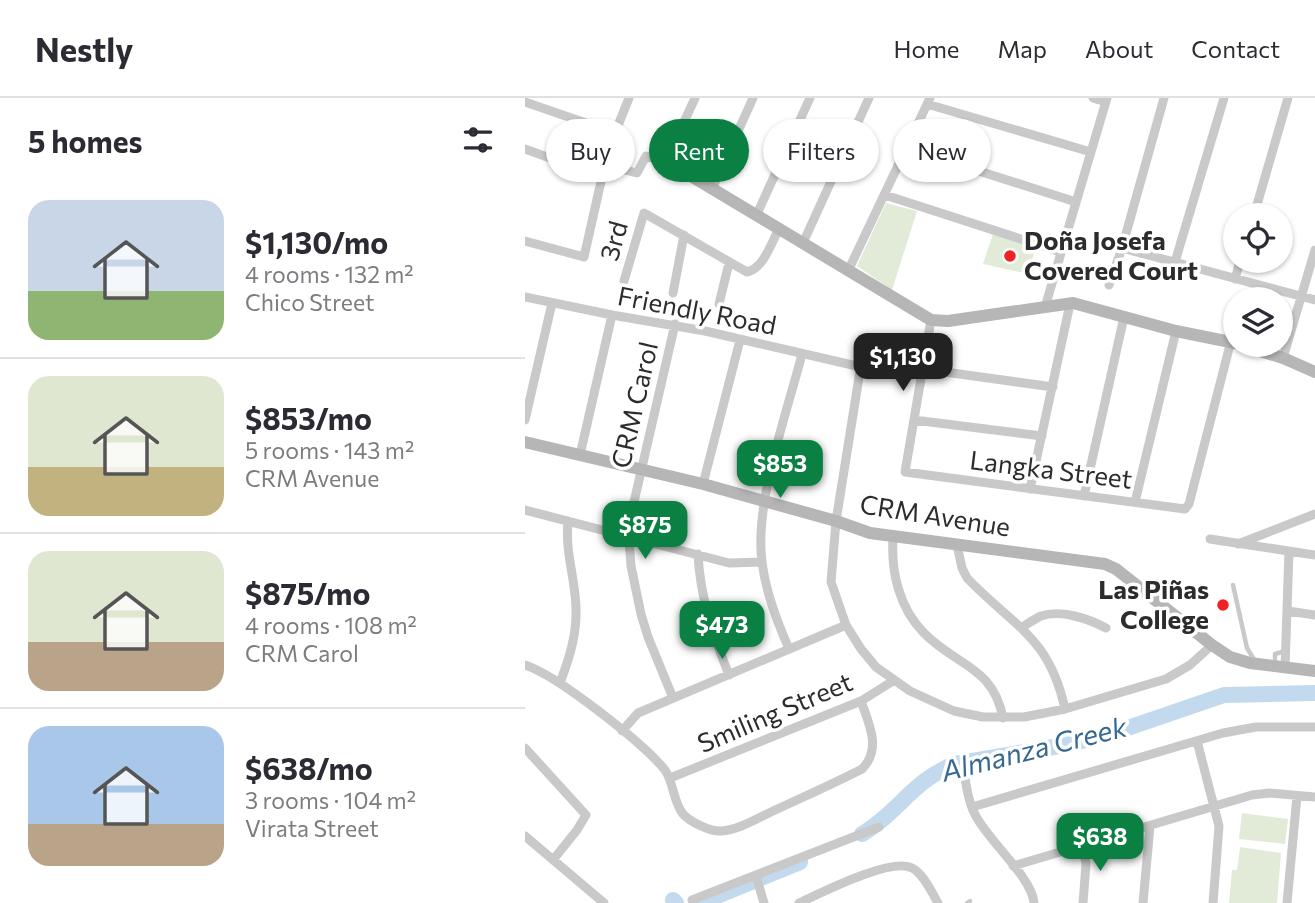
<!DOCTYPE html>
<html lang="en">
<head>
<meta charset="utf-8">
<style>
  :root { --surface:#fff; --page:#f7f7f7; --text:#2b2b33; --muted:#7c7c81; --line:#e1e1e2; --accent:#0b8043 }
  body { margin:0; font-family:Commissioner,sans-serif; background:var(--page); color:var(--text); height:100vh; display:flex; flex-direction:column; font-size:26px; white-space:nowrap }
  * { box-sizing:border-box; margin:0 }
  p { font-size:23px; color:var(--muted) }
  .icon { flex:none; width:38px; height:38px; fill:none; stroke:currentColor; stroke-width:2; stroke-linecap:round; stroke-linejoin:round }
  .map { position:relative; flex:1; overflow:hidden }
  .side { display:flex; flex-direction:column; background:var(--surface); width:525px }
  .side>* { flex:none }
  .hud { position:absolute; left:21px; top:21px; width:663px; height:63px; display:flex; gap:14px }
  .buttons { position:absolute; left:698px; top:105px; display:grid; gap:14px }
  .buttons a { display:grid; place-items:center; width:70px; height:70px; border-radius:50%; background:var(--surface); box-shadow:0 2px 5px #0004; font-size:35px }
  .price { position:absolute; translate:-50% -60px; padding:0 16px; border-radius:14px; background:var(--accent); color:#fff; font-size:23px; line-height:46px; filter:drop-shadow(0 2px 4px #0008) }
  .price::after { content:''; position:absolute; left:50%; top:42px; width:21px; height:16px; margin-left:-10px; background:inherit; clip-path:polygon(0 0,100% 0,50% 100%) }
  .price.on { background:#222; color:#fff }
  ul { padding:0; list-style:none }
  li { display:flex; align-items:center; gap:21px; height:175px; padding:0 28px }
  li+li { border-top:2px solid var(--line) }
  li span { display:grid; place-items:center; flex:none; width:196px; height:140px; border-radius:21px; color:#555 }
  li>.icon { margin-inline-start:auto }
  span .icon { width:84px; height:84px; fill:#fffc; stroke-width:1 }
  li b { font-size:30px }
  h2 { display:flex; justify-content:space-between; align-items:center; height:84px; padding:0 28px; font-size:30px }
  .tag { padding:0 24px; border-radius:32px; background:var(--surface); box-shadow:0 2px 5px #0004; font-size:24px; line-height:63px }
  .tag.on { background:var(--accent); color:#fff }
  header { display:flex; align-items:center; gap:42px; box-sizing:border-box; height:98px; padding:0 35px; background:var(--surface); border-bottom:2px solid var(--line) }
  header strong { font-size:33px }
  nav { display:flex; gap:38px; margin-inline-start:auto; font-size:24px }
  main { display:flex; flex:1; min-height:0 }
  .map>svg:first-child { display:block }
  .green { fill:#e1ebd8 }
  .lines { fill:none; stroke-linecap:round; stroke-linejoin:round }
  .river { stroke:#c3d9ed; stroke-width:16 }
  .lane { stroke:#c9c9c9; stroke-width:4.5 }
  .street { stroke:#c9c9c9; stroke-width:9 }
  .secondary { stroke:#b6b6b6; stroke-width:12 }
  .poi-dot { fill:#f02222; stroke:#fff; stroke-width:2.5 }
  .labels { text-anchor:middle; stroke-width:7; stroke-linejoin:round; paint-order:stroke }
  .street-label { font-size:26px; fill:#2c2c2c; stroke:#fff }
  .poi-label { font-size:26px; font-weight:bold; fill:#2c2c2c; stroke:#fff; text-anchor:start }
  .water-label { font-size:28px; font-style:italic; fill:#366892; stroke:#fff }
</style>
</head>
<body>
<header>
<strong>Nestly</strong>
<nav><a>Home</a><a>Map</a><a>About</a><a>Contact</a></nav>
</header>
<main>
<section class="side">
<h2>5 homes<svg class="icon" aria-label="filters" viewBox="0 0 24 24"><path d="M4 7h16M4 17h16"/><circle cx="9" cy="7" r="2"/><circle cx="15" cy="17" r="2"/></svg></h2>
<ul>
<li><span style="background:linear-gradient(#c9d6e8 65%,#8fb573 0)"><svg class="icon" aria-label="home" viewBox="0 0 24 24"><path d="M3 11l9-7 9 7M6 9v11h12V9"/></svg></span><div><b>$1,130/mo</b><p>4 rooms · 132 m²</p><p>Chico Street</p></div></li>
<li><span style="background:linear-gradient(#dfe7d0 65%,#c2b280 0)"><svg class="icon" aria-label="home" viewBox="0 0 24 24"><path d="M3 11l9-7 9 7M6 9v11h12V9"/></svg></span><div><b>$853/mo</b><p>5 rooms · 143 m²</p><p>CRM Avenue</p></div></li>
<li><span style="background:linear-gradient(#dfe7d0 65%,#b9a48a 0)"><svg class="icon" aria-label="home" viewBox="0 0 24 24"><path d="M3 11l9-7 9 7M6 9v11h12V9"/></svg></span><div><b>$875/mo</b><p>4 rooms · 108 m²</p><p>CRM Carol</p></div></li>
<li><span style="background:linear-gradient(#a9c7e8 70%,#b9a48a 0)"><svg class="icon" aria-label="home" viewBox="0 0 24 24"><path d="M3 11l9-7 9 7M6 9v11h12V9"/></svg></span><div><b>$638/mo</b><p>3 rooms · 104 m²</p><p>Virata Street</p></div></li>
</ul>
</section>
<div class="map">
<svg width="790" height="805" viewBox="0 0 790 805">
  <rect width="100%" height="100%" fill="#fff"/>
  <path class="green" d="M361,105l31,8 -25,79 -35,-24z
    M468,136l43,13 -8,27 -45,-10z
    M717,715l46,6 -3,25 -46,-5z
    M715,749l41,6 -4,50h-48l3,-33h5z"/>
  <g class="lines">
    <path class="river" d="M337,736c36,-21 51,-54 93,-70l116,-20 48,-13 105,-36 91,-2
      M148,802l3,3
      M175,805l100,-41"/>
    <path class="lane" d="M708,487l14,63 8,13
      M750,565v-9l10,-3
      M442,805l3,-2"/>
    <path class="street" d="M568,0l13,4
      M0,4l90,31 14,-35
      M402,6l164,48
      M382,50l169,54
      M0,51l77,28
      M187,91l41,-91
      M360,97l176,57
      M729,117l34,-117
      M231,118l54,-118
      M0,143l59,16 18,-80 11,-10 24,6 9,-17 20,5 29,-63
      M278,145l66,-145
      M597,150l193,52
      M650,164l49,-164
      M323,173l82,-173
      M710,181l5,-18
      M99,183l20,-68 103,59c17,-4 24,-29 32,-43
      M584,187l13,-37 42,-150
      M148,195l11,-58
      M0,199l87,18 93,16 156,36
      M194,206l10,-41
      M520,209l62,-209
      M406,222l-26,152 280,37 4,-5 42,-163
      M339,248l-28,175 -5,61 15,43 15,24 15,18 34,24 44,20 29,6h41l41,-8 101,-30 24,-14 22,-20
      M758,260l32,-108
      M398,271l130,18
      M0,322l27,-117
      M389,322l128,16
      M55,357l32,-140
      M178,386l37,-144
      M505,391l40,-185
      M559,398l40,-179
      M610,404l41,-171
      M0,412l204,53 33,-1
      M368,440c-2,34 6,70 31,95 32,33 69,33 79,85
      M685,441l105,16
      M713,446l77,-30
      M432,447l5,23 5,10c47,49 82,58 98,131
      M173,456c2,43 15,81 31,121
      M763,513l27,4
      M496,530c7,-4 13,-9 20,-12 20,-7 48,3 65,12
      M264,551c-12,-28 -23,-56 -27,-87 -8,-59 25,-149 40,-208
      M0,567c32,10 118,78 140,105 9,13 8,32 18,44 7,8 28,18 38,17 17,-1 35,-12 50,-19 30,-14 62,-28 91,-43 20,-20 7,-45 -1,-68
      M760,570l4,-117
      M35,585c9,-24 17,-48 16,-75 -1,-32 -11,-54 -8,-87
      M148,600l-25,-61 -7,-23 -10,-48 -3,-38 47,-204
      M97,633l16,-18 208,-88
      M672,643l22,85 -6,77
      M0,650l61,67 -9,15 -24,30
      M438,668c3,17 5,38 14,52 14,25 55,60 57,85
      M145,680l191,-77 32,-20
      M447,709l251,-74 33,-6h59
      M0,738l79,67
      M558,749l3,17 -3,39
      M488,768l239,-71 17,-2 46,4
      M231,778l8,27
      M167,802l187,-73
      M274,805c22,-10 92,-46 113,-35 11,5 20,25 26,35
      M618,805l7,-77
      M762,805l10,-107"/>
    <path class="secondary" d="M141,63l265,159 17,1 125,-18 103,28 59,12
      M716,247l42,13 32,14
      M0,344l178,42 133,37 34,12 235,31 11,5 96,76 18,12 20,6 65,8"/>
  </g>
  <g class="poi-dot">
    <circle cx="485" cy="158" r="7"/>
    <circle cx="698" cy="507" r="7"/>
  </g>
  <g class="labels">
    <g class="street-label">
      <text transform="translate(89 143) rotate(-74)" y="9">3rd</text>
      <text transform="translate(172 213) rotate(11)" y="9">Friendly Road</text>
      <text transform="translate(110 307) rotate(-77)" y="9">CRM Carol</text>
      <text transform="translate(526 372) rotate(7)" y="9">Langka Street</text>
      <text transform="translate(410 418) rotate(9)" y="9">CRM Avenue</text>
      <text transform="translate(250 615) rotate(-23)" y="9">Smiling Street</text>
    </g>
    <g class="poi-label">
      <text x="499" y="152">Doña Josefa<tspan x="499" dy="30">Covered Court</tspan></text>
      <text x="684" y="501" text-anchor="end">Las Piñas<tspan x="684" dy="30">College</tspan></text>
    </g>
    <g class="water-label">
      <text transform="translate(509 651) rotate(-14)" y="10">Almanza Creek</text>
    </g>
  </g>
</svg>
<div class="buttons">
<a><svg class="icon" aria-label="locate" viewBox="0 0 24 24"><circle cx="12" cy="12" r="6"/><path d="M12 2v4M12 18v4M2 12h4M18 12h4"/></svg></a>
<a><svg class="icon" aria-label="layers" viewBox="0 0 24 24"><path d="M12 4l9 5-9 5-9-5zM3 14l9 5 9-5"/></svg></a>
</div>
<b class="price on" style="left:378px;top:295px">$1,130</b>
<b class="price" style="left:255px;top:402px">$853</b>
<b class="price" style="left:120px;top:463px">$875</b>
<b class="price" style="left:197px;top:563px">$473</b>
<b class="price" style="left:575px;top:775px">$638</b>
<div class="hud">
<a class="tag">Buy</a>
<a class="tag on">Rent</a>
<a class="tag">Filters</a>
<a class="tag">New</a>
</div>
</div>
</main>
</body>
</html>
